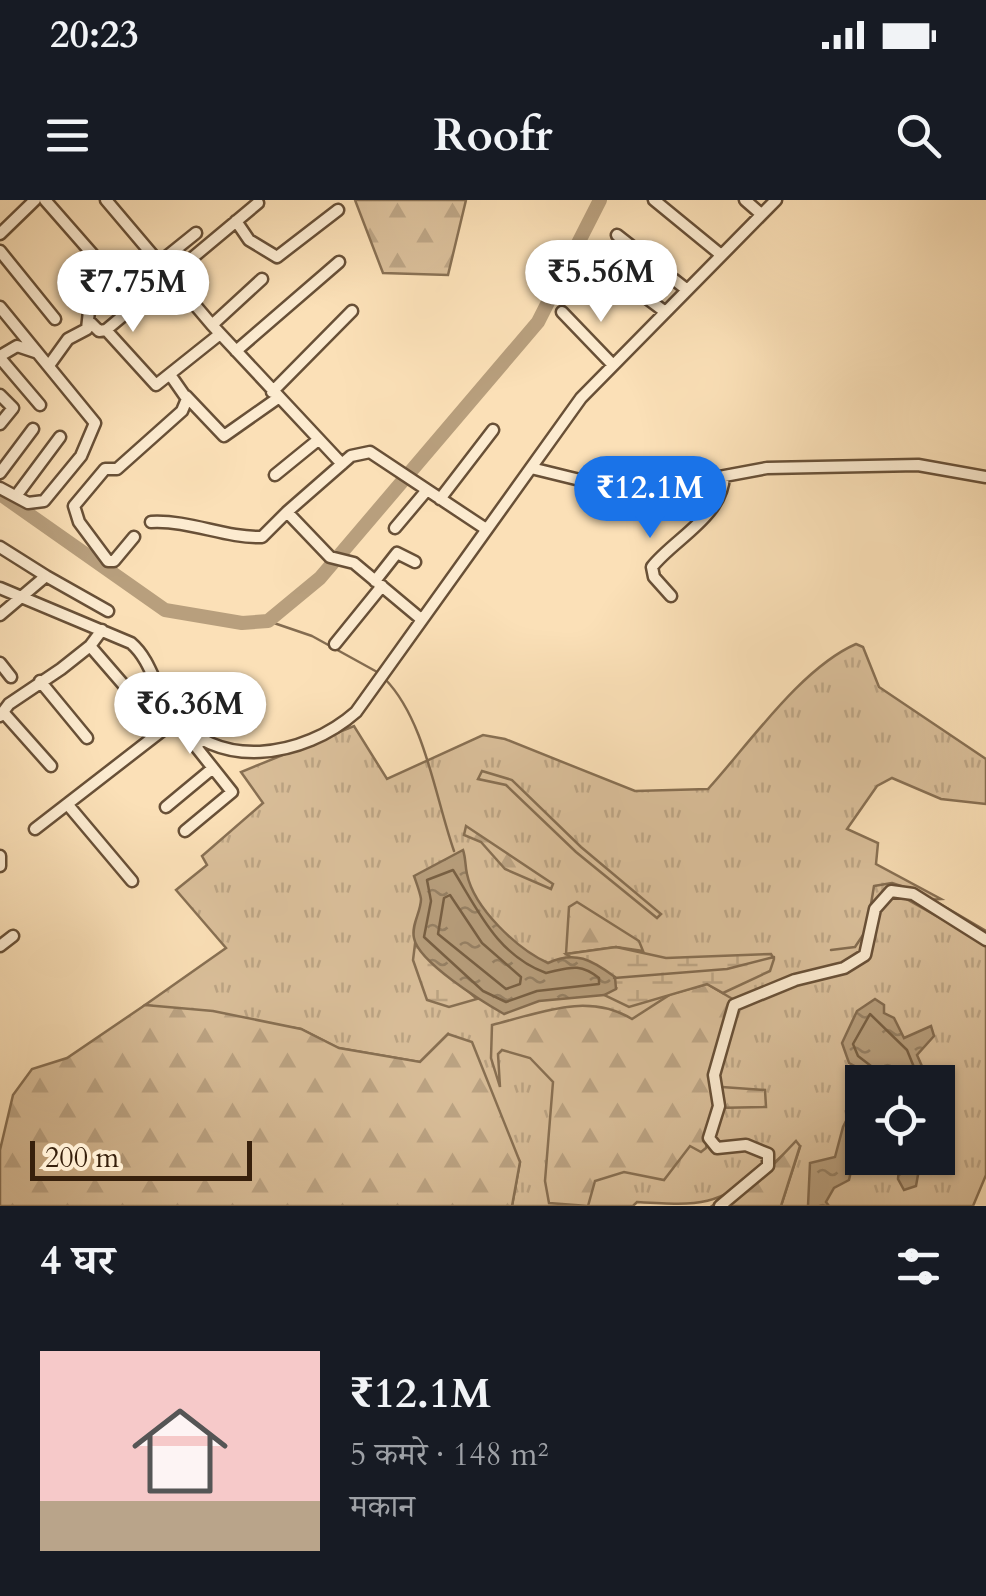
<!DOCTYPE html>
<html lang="hi">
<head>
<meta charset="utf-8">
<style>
  :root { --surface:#171b24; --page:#242831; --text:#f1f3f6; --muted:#9ea1a6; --line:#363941; --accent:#1a73e8 }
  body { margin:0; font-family:Cardo,"Noto Serif Devanagari",serif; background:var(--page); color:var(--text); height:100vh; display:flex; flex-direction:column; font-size:38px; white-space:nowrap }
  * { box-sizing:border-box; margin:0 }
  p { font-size:32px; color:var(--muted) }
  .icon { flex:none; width:55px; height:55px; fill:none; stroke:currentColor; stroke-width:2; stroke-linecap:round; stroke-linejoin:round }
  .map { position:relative; height:1006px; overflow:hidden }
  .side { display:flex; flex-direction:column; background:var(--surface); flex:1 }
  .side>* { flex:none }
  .controls { position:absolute; left:845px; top:865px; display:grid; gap:20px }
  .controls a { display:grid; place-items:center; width:110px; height:110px; border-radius:0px; background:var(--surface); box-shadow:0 2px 8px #0004; font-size:50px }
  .scale { position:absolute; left:30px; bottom:25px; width:222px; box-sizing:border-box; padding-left:10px; border:5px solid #37200c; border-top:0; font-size:28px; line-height:35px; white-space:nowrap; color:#37200c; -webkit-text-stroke:8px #fcebd0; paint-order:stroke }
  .price { position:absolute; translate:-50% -85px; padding:0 22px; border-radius:35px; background:#fff; color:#222; font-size:32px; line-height:65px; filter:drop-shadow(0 2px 5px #0008) }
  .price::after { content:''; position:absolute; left:50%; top:60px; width:30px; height:22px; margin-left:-15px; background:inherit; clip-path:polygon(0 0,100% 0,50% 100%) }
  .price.current { background:var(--accent); color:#fff }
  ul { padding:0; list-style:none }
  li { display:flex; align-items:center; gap:30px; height:250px; padding:0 40px }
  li+li { border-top:2px solid var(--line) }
  li span { display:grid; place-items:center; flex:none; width:280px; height:200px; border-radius:0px; color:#555 }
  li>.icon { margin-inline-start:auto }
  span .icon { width:120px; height:120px; fill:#fffc; stroke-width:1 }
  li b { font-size:42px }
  h2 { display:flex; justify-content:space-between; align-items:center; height:120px; padding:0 40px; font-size:42px }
  .status { display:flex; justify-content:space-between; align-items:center; height:70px; padding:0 50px; background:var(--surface); direction:ltr }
  .status svg { height:28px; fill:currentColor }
  header { display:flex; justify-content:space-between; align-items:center; height:130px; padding:0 40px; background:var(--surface); font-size:45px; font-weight:700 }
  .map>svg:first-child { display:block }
  .grass { fill:url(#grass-tufts); stroke:#887053; stroke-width:2.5; fill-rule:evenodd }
  .forest { fill:url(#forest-firs); stroke:#887053; stroke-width:2.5 }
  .wetland { fill:url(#wetland-marsh); stroke:#887053; stroke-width:2.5 }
  .water { fill:url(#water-ripples); stroke:#846c50; stroke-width:2.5 }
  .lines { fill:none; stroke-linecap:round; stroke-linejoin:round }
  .shore { stroke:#786044; stroke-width:2.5 }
  .stream { stroke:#846c50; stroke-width:2.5 }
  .river { stroke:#b89f7d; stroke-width:14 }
  .minor-casing { stroke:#685037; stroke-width:15 }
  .minor { stroke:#fcebd0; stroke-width:10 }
</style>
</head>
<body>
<div class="status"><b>20:23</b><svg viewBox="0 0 49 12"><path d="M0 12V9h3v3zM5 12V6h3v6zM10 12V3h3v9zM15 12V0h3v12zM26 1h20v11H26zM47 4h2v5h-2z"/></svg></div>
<header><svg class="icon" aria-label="menu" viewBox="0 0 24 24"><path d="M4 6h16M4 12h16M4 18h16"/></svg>Roofr<svg class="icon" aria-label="search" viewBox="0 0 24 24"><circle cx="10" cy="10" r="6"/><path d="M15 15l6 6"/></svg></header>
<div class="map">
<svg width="986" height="1006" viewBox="0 0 986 1006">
  <defs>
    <pattern id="grass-tufts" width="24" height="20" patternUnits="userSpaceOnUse" patternTransform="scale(2.5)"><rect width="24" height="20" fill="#dabf9a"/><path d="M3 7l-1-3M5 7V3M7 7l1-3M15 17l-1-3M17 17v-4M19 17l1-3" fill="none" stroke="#bca484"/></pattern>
    <pattern id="forest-firs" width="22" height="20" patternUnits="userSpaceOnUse" patternTransform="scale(2.5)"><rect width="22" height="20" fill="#dabf9a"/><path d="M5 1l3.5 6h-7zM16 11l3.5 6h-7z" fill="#bca484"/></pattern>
    <pattern id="wetland-marsh" width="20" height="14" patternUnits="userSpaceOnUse" patternTransform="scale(2.5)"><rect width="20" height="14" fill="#dabf9a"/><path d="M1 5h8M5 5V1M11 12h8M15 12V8" fill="none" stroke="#bca484"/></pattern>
    <pattern id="water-ripples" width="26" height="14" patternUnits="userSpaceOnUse" patternTransform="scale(2.5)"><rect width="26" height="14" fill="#b89f7d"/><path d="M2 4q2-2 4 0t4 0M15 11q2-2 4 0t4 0" fill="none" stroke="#968165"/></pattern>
  </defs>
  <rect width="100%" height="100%" fill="#fbe0b7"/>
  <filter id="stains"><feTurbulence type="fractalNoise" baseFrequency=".002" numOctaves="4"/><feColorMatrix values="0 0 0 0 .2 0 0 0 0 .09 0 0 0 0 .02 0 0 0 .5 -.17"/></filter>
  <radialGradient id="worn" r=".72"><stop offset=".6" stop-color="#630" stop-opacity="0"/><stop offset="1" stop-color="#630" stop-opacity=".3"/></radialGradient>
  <path class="grass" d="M856,444l7,3 16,40 107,72v45l-45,-5 -49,-21 -15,8 -30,43 31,14 -2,21 65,35 -31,2 76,43v231l-13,31h-192l19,-59c-16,4 -19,11 -32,21 -54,38 -64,38 -131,34l-4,4h-121l8,-44 -72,-128 -28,28 -82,-14 -37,-19 -156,-24 81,-57 -50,-58 31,-25 -5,-9 61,-53 -22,-31 113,-46 33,53 96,-44 22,4 130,52 73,-2c41,-45 93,-121 148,-145zM862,882h76v76h-76z"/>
  <path class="forest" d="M355,0h111l-18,75 -65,-2z
    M482,571l30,9 69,67 80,67 -4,4 -81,-66 -70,-67 -28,-6z
    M466,626l87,58 -2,5 -46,-20 -24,-27 -17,-7z
    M577,702l62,39 4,10 -27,-4 -50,7 3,-47z
    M707,784l29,17 -26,80 12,6 43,3 1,17 -51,1 -9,40 -5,4 -11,-6 -26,34 -40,-8 -29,9 -7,25 -39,-3 -4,-22 8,-99 -23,-24 -28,-8 -4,4 2,33 -9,-29 1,-33c48,-12 95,-33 140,-6l39,-25z
    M145,805l68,6 88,18 38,19 81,14 28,-28 24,8 48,120 -8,44h-512v-56l13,-55 19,-26 35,-11z
    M796,941l4,5 -19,60h-69l62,-42z"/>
  <path class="wetland" d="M415,744l62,55 -28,8 -22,-7 -14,-40z
    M616,747l50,11 105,-4 3,5 -4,12 -47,22 -16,-9 -78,23 -25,-12 12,-7 -50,-34z"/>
  <path class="water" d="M463,650c3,9 2,16 4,24 7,34 50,75 81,89 27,-13 44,-3 67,14l1,12 -12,6 -65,6 -35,13c-21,-12 -86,-52 -90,-76 -3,-13 7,-26 7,-39 -1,-7 -5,-17 -7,-23z
    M875,799l9,6v8l10,5 10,20 27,-12 3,10 -17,19 12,27h-64l-3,-12 -13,-7 -7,-20 15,-32z
    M862,889v57l-7,8 -6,26 -15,8 -8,14 3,4h-21l2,-43 25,-6 8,-30z
    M900,958h21l-5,28 -12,4 -6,-11z"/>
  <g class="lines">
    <path class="shore" d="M453,670c25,40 44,85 93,103 23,-5 33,-11 53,5v6l-62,7 -31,11 -23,-11 -59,-54 7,-36 -4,-21z
      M450,695l32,48 39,34 -1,7 -14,5 -68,-55 6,-36z
      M874,882l-3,-16 -13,-10 -5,-12 17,-30 37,36 13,32"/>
    <path class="stream" d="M268,421l44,15 67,37
      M385,479c40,41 50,118 69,172
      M918,691l68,40
      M870,710l4,-24 18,-3 18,6
      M831,750l24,-3 10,-15
      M614,778l113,-9 47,-12"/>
    <path class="river" d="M0,294l165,116 77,13 26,-2 52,-43 218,-256 62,-122"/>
    <defs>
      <path id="minor" d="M45,0l93,106
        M106,0l106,125 130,139
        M654,0l66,54
        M745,0l16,14
        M236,21l13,19 28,17 61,-47
        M0,34l35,-34
        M617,35l69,54
        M0,51l55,68
        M160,62l36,-29
        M605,67l59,44
        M0,107l95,116 -14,33 -37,45 -16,2 -28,-15
        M562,112l50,52
        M89,121l10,10 7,-1 152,-127
        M212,125l50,-46
        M106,130l50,55 64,-51
        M236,151l103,-89
        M0,156l17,-10 18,6
        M0,158l40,47
        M50,164l18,-25 19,-10 3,-27
        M272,192l80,-81
        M0,195l13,13 -13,16
        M186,196l38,40 54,-38
        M531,268l102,25 134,-25 151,-3 68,12
        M0,273l33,-44
        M275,275l43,-35
        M16,296l44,-59
        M440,299l53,-69
        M151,322c40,-2 73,16 111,15l25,-25
        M395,328l32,-38
        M134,337l-20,24h-6l-29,-39 -5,-16 31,-37h12l65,-58 5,-12 -16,-23
        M0,347l46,29 -46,39
        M46,376l62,35
        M375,381l22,-28 18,9
        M0,388l131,55c20,17 24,45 39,67 44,63 134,48 186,2l225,-314 195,-198
        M671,396l-17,-19 -2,-10c22,-28 70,-50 72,-91
        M421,419l-67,-56 -24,-6 -43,-45 64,-56 19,-4 116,77
        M335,444l47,-58
        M90,446l45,52 19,-14
        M0,463l11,14
        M40,481l47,57
        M3,512l48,54
        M0,516l9,-12 52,-35 29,-23 12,-16
        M68,605l64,76
        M166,607l47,-39
        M35,629l142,-110
        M185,631l47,-39 -35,-44 2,-8
        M0,656v10
        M0,746l13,-10
        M720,1006l48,-40v-12l-22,-9 -29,3 -8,-10 10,-32 -5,-31 20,-70 61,-25 49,-12 21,-13 10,-46 16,-18 22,3 73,46"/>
    </defs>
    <use href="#minor" class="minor-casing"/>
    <use href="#minor" class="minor"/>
  </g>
  <rect width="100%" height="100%" filter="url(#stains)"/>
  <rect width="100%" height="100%" fill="url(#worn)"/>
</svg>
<div class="controls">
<a><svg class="icon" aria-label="locate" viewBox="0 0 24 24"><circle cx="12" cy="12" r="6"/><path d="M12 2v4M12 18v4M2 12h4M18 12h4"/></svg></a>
</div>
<div class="scale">200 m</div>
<b class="price" style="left:601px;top:125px">₹5.56M</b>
<b class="price" style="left:133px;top:135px">₹7.75M</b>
<b class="price current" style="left:650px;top:341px">₹12.1M</b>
<b class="price" style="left:190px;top:557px">₹6.36M</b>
</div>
<section class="side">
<h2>4 घर<svg class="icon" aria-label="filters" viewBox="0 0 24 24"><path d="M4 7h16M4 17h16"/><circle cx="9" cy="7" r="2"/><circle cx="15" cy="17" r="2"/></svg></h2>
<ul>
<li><span style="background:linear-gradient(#f6c9c9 75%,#b9a48a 0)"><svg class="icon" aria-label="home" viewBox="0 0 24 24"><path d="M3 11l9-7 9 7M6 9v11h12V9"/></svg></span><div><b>₹12.1M</b><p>5 कमरे · 148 m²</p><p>मकान</p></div></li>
</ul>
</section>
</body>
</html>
